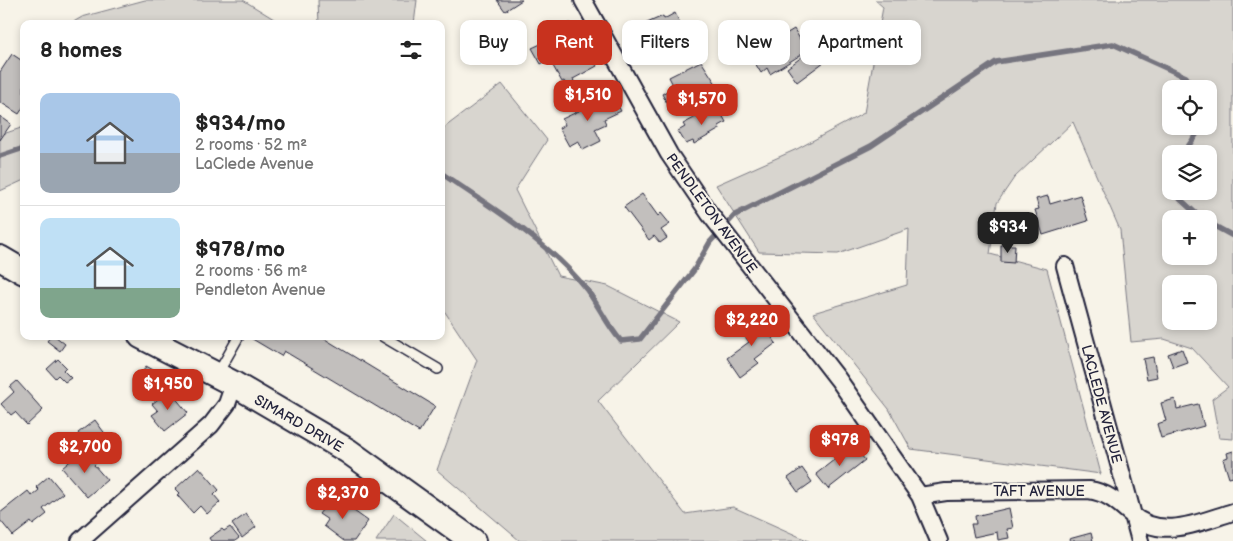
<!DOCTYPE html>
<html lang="en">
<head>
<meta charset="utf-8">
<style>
  :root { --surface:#fff; --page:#f6f6f6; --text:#222; --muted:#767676; --line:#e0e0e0; --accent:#c8321e }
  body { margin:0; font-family:"Balsamiq Sans",sans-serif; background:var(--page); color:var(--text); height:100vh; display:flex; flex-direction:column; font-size:19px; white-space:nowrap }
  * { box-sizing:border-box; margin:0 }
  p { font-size:16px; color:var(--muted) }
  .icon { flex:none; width:28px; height:28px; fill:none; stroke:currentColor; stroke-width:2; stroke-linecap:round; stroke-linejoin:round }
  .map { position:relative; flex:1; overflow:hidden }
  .panel { position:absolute; left:20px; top:20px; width:425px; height:320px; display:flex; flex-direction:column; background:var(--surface); border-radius:10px; box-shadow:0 2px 8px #0003 }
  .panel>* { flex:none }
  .banner { position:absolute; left:460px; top:20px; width:475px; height:45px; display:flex; gap:10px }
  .fabs { position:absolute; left:1162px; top:80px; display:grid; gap:10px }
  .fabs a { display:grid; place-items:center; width:55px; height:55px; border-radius:10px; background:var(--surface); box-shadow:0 2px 8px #0003; font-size:25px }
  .price { position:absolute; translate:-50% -42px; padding:0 11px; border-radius:10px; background:var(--accent); color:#fff; font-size:16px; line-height:32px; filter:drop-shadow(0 1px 2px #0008) }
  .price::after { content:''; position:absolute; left:50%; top:30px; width:15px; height:11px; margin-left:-8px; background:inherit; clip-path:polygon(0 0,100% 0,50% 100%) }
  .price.selected { background:#222; color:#fff }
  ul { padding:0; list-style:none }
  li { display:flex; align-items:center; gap:15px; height:125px; padding:0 20px }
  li+li { border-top:1px solid var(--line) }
  li span { display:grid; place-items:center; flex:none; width:140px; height:100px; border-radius:10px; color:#555 }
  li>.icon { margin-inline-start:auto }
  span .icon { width:60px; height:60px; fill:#fffc; stroke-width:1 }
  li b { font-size:21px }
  h2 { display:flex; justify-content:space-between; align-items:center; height:60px; padding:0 20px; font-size:21px }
  .pill { padding:0 18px; border-radius:10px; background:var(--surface); box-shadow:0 2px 8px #0003; font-size:18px; line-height:45px }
  .pill.selected { background:var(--accent); color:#fff }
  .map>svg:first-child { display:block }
  .green { fill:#d8d5cf; stroke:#7d7c85; fill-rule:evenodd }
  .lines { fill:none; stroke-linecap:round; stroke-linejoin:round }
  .stream { stroke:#76747f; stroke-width:5.5 }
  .building { fill:#c2bfbd; stroke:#22223b }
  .lane-casing { stroke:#22223b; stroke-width:12 }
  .street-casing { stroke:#22223b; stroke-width:20 }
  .secondary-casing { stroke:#22223b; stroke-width:28 }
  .lane { stroke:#f7f3e8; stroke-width:9 }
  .street { stroke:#f7f3e8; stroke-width:16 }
  .secondary { stroke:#f7f3e8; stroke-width:24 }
  .labels { text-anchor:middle; stroke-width:4; stroke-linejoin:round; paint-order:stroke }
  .street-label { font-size:14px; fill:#22223b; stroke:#f7f3e8 }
</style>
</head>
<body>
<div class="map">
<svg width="1233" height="541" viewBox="0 0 1233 541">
  <rect width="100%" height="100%" fill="#f7f3e8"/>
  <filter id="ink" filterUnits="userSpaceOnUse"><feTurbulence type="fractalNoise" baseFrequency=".02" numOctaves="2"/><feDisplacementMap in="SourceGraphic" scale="10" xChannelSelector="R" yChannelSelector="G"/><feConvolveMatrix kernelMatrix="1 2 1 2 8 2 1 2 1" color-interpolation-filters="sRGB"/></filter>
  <g filter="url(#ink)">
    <path class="green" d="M145,0h98l39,24h-212l12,-7z
      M318,0h99l-3,24h-95z
      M875,0h358v439l-14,-1 -7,-39 16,-12 -36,-39 -28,-9 -33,3 -11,-112 -47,-108 -59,56 -17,25 -7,51 57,15 54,205 -190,-25 -22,-40 -76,-96 94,-28 2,-56 -71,25 -79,-2 -43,-67 81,-36 67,-36 19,-106zM1171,89h38v37h-38zM1171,154h38v37h-38zM1171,219h38v37h-38zM1171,284h38v37h-38z
      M502,84l45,56 -32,50 43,86 50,10 71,36 -81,79 87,113 48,-7 76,34h-289l-83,-71 40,-110 -36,-54v-176z
      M24,127v53l-24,11v-56z
      M394,514l33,27h-51z"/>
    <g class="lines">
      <path class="stream" d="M1209,114v2
        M1183,154l19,-28
        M0,156l24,-8
        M441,173c51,35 107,68 146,117 12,16 20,35 34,51l19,-2 54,-69 16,-28 25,-27 136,-69 125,-84 117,-18 73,33 7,12
        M1180,191v8l22,20
        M1209,223l24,13"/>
    </g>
    <path class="building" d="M497,0h25l-17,11z
      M675,13l11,22 -11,5 -2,-4 -31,14 -8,-18 5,-2 -1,-3 25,-11 1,3z
      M479,21l16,13 -7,10 -17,-13z
      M570,23l8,15 -19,10 2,5 -20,11 -9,-16 13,-6 -2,-4z
      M794,29l13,22 -37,23 -3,-6 -6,5 -6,-10 6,-4 -5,-7z
      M814,48l10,14 -27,20 -10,-14z
      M589,51l8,15 -24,13 2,5 -8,3 -3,-6 -2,1 -9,-16 10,-5 2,2z
      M12,54l12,8v44l-5,8 -19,-12v-30z
      M701,61l19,29 -47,24 -11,-20 12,-7 -5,-10z
      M606,96l2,4 5,-3 8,14 -17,8 2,5 -11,5 6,12 -18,9 -5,-9 -9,5 -10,-18 6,-3 -3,-6 17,-8 -2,-4z
      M718,108l8,14 -7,4 1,3 -26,15 -1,-3 -7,3 -8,-13 7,-4 -2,-3 28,-15 1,3z
      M0,116l11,8 -11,16z
      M642,194l16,22 3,-3 9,11 -9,6 6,8 -7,5 -6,-7 -5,4 -25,-33z
      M1080,195l8,26 -45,14 -8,-25 4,-1 -3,-10 12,-3 2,8z
      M1001,245h14l-1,18 -13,-1z
      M764,319l5,8 -3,3 10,13 -21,16 4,4 -19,14 -13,-19 22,-16 -10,-13 13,-9 4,5z
      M51,336h4l10,8 -5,7 -13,-10z
      M320,336l115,70 -16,26 -135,-81 -3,5 -32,-19z
      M1182,349l5,13 -14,5 -5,-13z
      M1153,357l4,20 -10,2 -4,-20z
      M58,359l8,8 -3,3 8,8 -6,4 -7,-7 -3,3 -8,-9z
      M146,366l20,11 -6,10 -20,-10z
      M17,381l26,29 -16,15 -12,-13 -4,3 -10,-11 13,-12 -4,-5z
      M169,390l19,23 -23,18 -13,-16 6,-4 -6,-7z
      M1175,399l2,10 21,-5 6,22 -43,12 -4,-14 9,-3 -5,-18z
      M95,420l14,19 -18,13 -13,-19z
      M853,445l12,15 -37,29 -12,-15z
      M82,451l7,9 3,-3 5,5 -3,3 13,15 -20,17 -25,-29z
      M1233,451v26l-4,1 -6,-19 5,-2 -1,-4z
      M199,467l20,23 -5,5 6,7 -13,12 -7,-8 -7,7 -16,-18 2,-2 -4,-4z
      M802,468l10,14 -14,10 -10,-14z
      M49,476l14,17 -20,16 4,5 -14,11 -2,-3 -18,14 -13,-16v-7l28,-22 4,5 7,-6 -3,-3z
      M333,496l35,25 -14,20h-10l-20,-15 4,-6 -9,-6z
      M1009,508l4,20 -6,1 2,9 -11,2 -1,-8 -23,5 -3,-13h5l-1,-8z
      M246,514l10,13 -14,11 -10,-14z
      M230,527l9,11 -4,3h-24l-2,-3 13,-9 2,2z
      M1091,533l2,8h-23l-1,-2z"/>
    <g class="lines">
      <defs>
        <path id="lane" d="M382,336l56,33
          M217,375l22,-39"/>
        <path id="street" d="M583,0l86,154 40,59 129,166 82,117 19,45
          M1065,266l75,275
          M920,496l26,-4 143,-2c19,3 28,12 42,24 30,27 68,8 102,-2
          M80,541l131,-116 16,-21 7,-20"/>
        <path id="secondary" d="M0,258l24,14
          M141,336l93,48 114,67 125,90"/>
      </defs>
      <use href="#lane" class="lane-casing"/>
      <use href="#street" class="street-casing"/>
      <use href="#secondary" class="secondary-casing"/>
      <use href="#lane" class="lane"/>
      <use href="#street" class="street"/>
      <use href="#secondary" class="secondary"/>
    </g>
  </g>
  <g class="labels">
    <g class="street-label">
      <text transform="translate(712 213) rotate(54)" y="5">PENDLETON AVENUE</text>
      <text transform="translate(1102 404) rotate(75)" y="5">LACLEDE AVENUE</text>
      <text transform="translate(299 423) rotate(30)" y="5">SIMARD DRIVE</text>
      <text x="1039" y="496">TAFT AVENUE</text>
    </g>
  </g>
</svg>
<div class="fabs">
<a><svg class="icon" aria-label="locate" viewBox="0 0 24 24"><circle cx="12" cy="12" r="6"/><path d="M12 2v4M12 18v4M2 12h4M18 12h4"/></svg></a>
<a><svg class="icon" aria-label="layers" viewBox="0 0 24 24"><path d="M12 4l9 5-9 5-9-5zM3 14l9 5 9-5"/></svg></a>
<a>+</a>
<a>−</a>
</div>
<b class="price" style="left:588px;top:122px">$1,510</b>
<b class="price" style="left:702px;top:126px">$1,570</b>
<b class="price selected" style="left:1008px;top:254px">$934</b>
<b class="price" style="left:752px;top:347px">$2,220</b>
<b class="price" style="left:168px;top:411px">$1,950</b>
<b class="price" style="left:840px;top:467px">$978</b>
<b class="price" style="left:85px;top:474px">$2,700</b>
<b class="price" style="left:343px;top:520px">$2,370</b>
<div class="banner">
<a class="pill">Buy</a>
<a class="pill selected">Rent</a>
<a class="pill">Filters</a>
<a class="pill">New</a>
<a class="pill">Apartment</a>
</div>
<section class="panel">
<h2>8 homes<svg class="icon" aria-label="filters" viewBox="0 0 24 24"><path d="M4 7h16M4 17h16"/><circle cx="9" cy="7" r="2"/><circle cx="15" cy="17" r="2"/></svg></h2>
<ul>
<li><span style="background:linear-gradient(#a9c7e8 60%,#9aa5b1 0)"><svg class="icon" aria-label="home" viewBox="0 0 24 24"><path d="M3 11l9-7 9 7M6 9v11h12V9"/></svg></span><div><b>$934/mo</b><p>2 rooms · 52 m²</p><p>LaClede Avenue</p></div></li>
<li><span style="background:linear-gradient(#bfe0f5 70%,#7fa58c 0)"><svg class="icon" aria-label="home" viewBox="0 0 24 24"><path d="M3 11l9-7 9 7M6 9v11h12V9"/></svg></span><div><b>$978/mo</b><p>2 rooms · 56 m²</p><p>Pendleton Avenue</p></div></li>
</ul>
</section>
</div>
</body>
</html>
